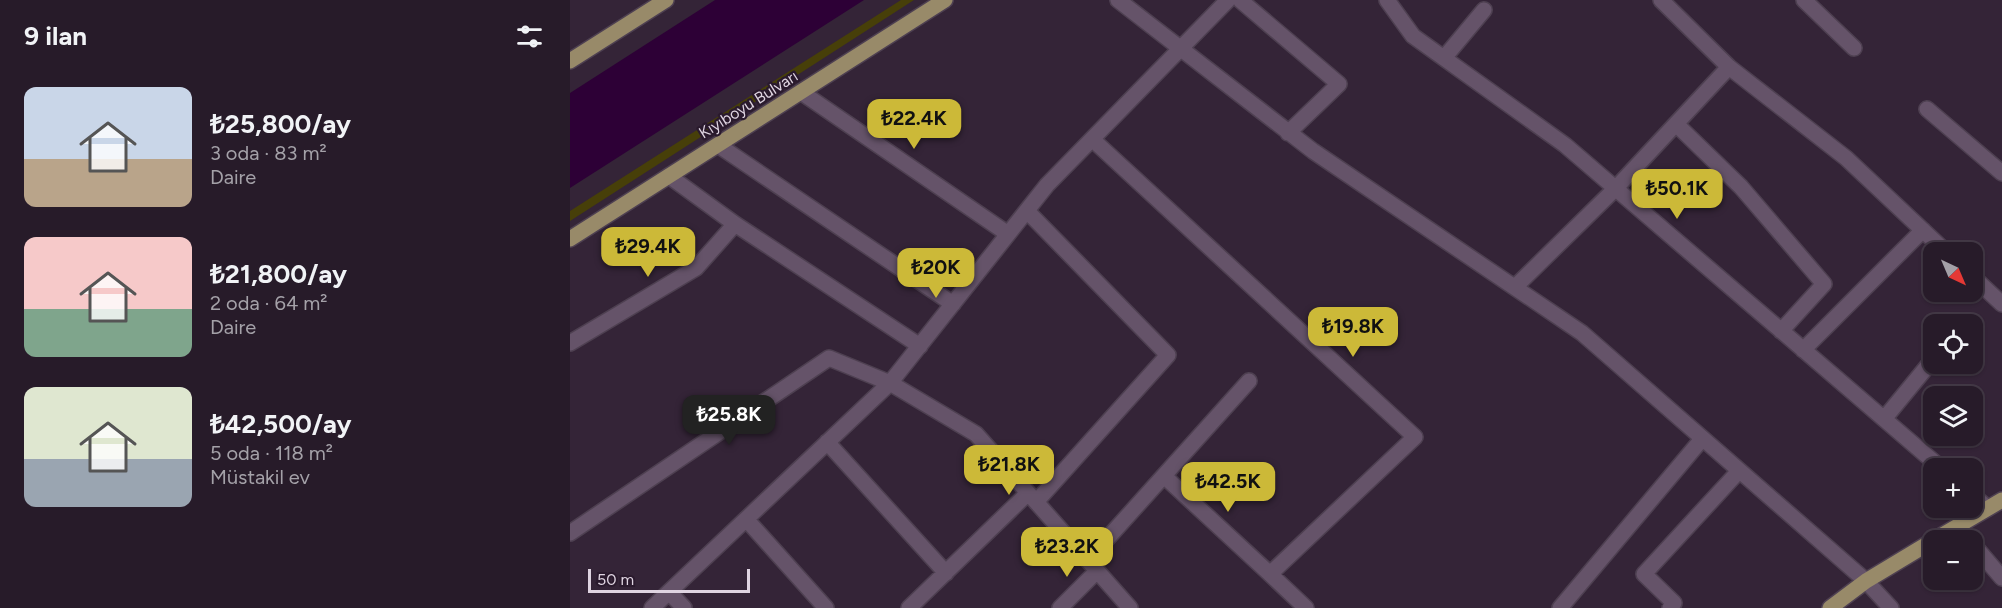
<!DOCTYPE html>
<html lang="tr">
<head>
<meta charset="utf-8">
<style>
  :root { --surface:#271b29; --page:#2f2431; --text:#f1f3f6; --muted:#a4a1a8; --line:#433946; --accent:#ccb938 }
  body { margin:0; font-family:Figtree,sans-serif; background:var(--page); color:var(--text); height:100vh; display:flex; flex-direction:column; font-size:22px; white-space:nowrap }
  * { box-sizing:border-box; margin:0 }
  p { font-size:20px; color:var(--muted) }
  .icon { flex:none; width:33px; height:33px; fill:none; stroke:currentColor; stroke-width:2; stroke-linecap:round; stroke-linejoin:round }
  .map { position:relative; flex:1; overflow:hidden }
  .drawer { display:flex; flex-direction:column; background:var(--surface); width:570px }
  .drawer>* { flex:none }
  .needle { width:39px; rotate:136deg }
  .buttons { position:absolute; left:1353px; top:242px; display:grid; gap:12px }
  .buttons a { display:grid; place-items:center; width:60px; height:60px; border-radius:12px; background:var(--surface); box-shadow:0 2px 4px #0004,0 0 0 2px var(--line); font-size:30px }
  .scale { position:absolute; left:18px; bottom:15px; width:162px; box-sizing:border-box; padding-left:6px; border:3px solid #dfd4e1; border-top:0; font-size:16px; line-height:21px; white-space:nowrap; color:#dfd4e1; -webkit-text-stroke:4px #2a1a2d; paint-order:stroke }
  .price { position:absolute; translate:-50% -51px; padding:0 14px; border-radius:12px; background:var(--accent); color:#111; font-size:20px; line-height:39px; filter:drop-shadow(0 2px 3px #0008) }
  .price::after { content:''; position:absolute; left:50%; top:36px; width:18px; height:14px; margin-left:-9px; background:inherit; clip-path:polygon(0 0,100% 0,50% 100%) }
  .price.current { background:#222; color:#fff }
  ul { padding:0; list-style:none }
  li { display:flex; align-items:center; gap:18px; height:150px; padding:0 24px }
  li span { display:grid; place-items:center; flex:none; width:168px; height:120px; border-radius:12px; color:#555 }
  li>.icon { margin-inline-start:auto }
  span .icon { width:72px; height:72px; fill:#fffc; stroke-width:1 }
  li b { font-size:26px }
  h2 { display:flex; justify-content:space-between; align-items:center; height:72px; padding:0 24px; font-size:26px }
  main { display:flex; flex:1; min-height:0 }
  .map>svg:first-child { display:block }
  .green { fill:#473f09 }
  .water { fill:#2d0036 }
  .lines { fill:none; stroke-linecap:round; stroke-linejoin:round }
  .minor-casing { stroke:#4e4051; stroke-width:18 }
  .major-casing { stroke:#4e4051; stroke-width:18 }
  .minor { stroke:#655369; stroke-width:15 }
  .major { stroke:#988a69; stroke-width:15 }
  .labels { text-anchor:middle; stroke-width:4.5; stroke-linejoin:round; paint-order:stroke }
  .street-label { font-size:16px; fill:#dfd4e1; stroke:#2a1a2d }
</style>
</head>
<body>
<main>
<section class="drawer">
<h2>9 ilan<svg class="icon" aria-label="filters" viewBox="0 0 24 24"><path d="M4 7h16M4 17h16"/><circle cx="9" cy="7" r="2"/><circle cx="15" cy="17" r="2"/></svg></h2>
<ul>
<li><span style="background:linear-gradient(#c9d6e8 60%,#b9a48a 0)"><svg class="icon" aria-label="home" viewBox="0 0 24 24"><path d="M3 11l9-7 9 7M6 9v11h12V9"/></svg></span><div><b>₺25,800/ay</b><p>3 oda · 83 m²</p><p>Daire</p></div></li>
<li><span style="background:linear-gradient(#f6c9c9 60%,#7fa58c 0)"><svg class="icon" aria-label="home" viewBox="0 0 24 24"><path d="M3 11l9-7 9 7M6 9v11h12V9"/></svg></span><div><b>₺21,800/ay</b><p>2 oda · 64 m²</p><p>Daire</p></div></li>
<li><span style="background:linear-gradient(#dfe7d0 60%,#9aa5b1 0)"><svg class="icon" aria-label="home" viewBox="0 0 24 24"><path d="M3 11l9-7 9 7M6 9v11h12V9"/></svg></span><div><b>₺42,500/ay</b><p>5 oda · 118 m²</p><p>Müstakil ev</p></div></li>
</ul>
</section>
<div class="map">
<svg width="1432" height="608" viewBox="0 0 1432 608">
  <rect width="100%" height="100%" fill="#342437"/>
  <path class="green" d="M331,0h13l-344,221v-10z"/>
  <path class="water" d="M145,0h149l-294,188v-95z"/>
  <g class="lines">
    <defs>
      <path id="minor" d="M548,0l195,151 269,182 284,248 25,27
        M670,0l99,84 -51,49
        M817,0l26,36 152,109 376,323
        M1091,0l68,67 117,91 100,94
        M1234,0l50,48
        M874,58l40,-48
        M231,92l207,142
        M1357,109l75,64
        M1106,124l65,63 83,97 -43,47
        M522,139l323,298 -145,137 36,34
        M148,145l235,159
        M99,176l66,48 185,122
        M457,211l141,144 -132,147
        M1402,276l30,28
        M945,287l101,-99 113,-121
        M0,343l126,-75 39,-44
        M1233,350l120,-120
        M1314,419l46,-56
        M257,442l119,131
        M594,476l106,98
        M1402,495l16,13
        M176,519l80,89
        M0,533l259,-175 61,25 86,51 154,174
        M1402,543l30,35
        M518,560l161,-179
        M99,592l15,16
        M82,608l238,-225 157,-198 181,-185
        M339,608l119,-115
        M490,608l37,-37
        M990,608l142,-169
        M1100,608l4,-5 -30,-29 95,-103"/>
      <path id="major" d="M0,61l96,-61
        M0,239l375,-239
        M1364,540l68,-40
        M1260,608l36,-27 68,-41"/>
    </defs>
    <use href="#minor" class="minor-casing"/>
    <use href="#major" class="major-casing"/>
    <use href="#minor" class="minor"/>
    <use href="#major" class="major"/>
  </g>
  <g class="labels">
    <g class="street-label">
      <text transform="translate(178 104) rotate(-32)" y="6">Kıyıboyu Bulvarı</text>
    </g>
  </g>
</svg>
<div class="buttons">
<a><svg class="needle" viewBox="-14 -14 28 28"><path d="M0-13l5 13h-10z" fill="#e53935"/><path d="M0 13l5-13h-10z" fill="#a4a1a8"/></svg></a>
<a><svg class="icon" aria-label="locate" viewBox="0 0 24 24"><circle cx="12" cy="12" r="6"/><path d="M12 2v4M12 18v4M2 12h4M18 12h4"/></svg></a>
<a><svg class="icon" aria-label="layers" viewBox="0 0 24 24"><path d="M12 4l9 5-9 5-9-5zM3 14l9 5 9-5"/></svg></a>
<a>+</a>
<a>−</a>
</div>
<div class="scale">50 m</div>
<b class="price" style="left:344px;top:150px">₺22.4K</b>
<b class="price" style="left:1107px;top:220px">₺50.1K</b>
<b class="price" style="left:78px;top:278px">₺29.4K</b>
<b class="price" style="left:366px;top:299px">₺20K</b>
<b class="price" style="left:783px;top:358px">₺19.8K</b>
<b class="price current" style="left:159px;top:446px">₺25.8K</b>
<b class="price" style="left:439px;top:496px">₺21.8K</b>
<b class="price" style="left:658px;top:513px">₺42.5K</b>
<b class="price" style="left:497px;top:578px">₺23.2K</b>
</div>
</main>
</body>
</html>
